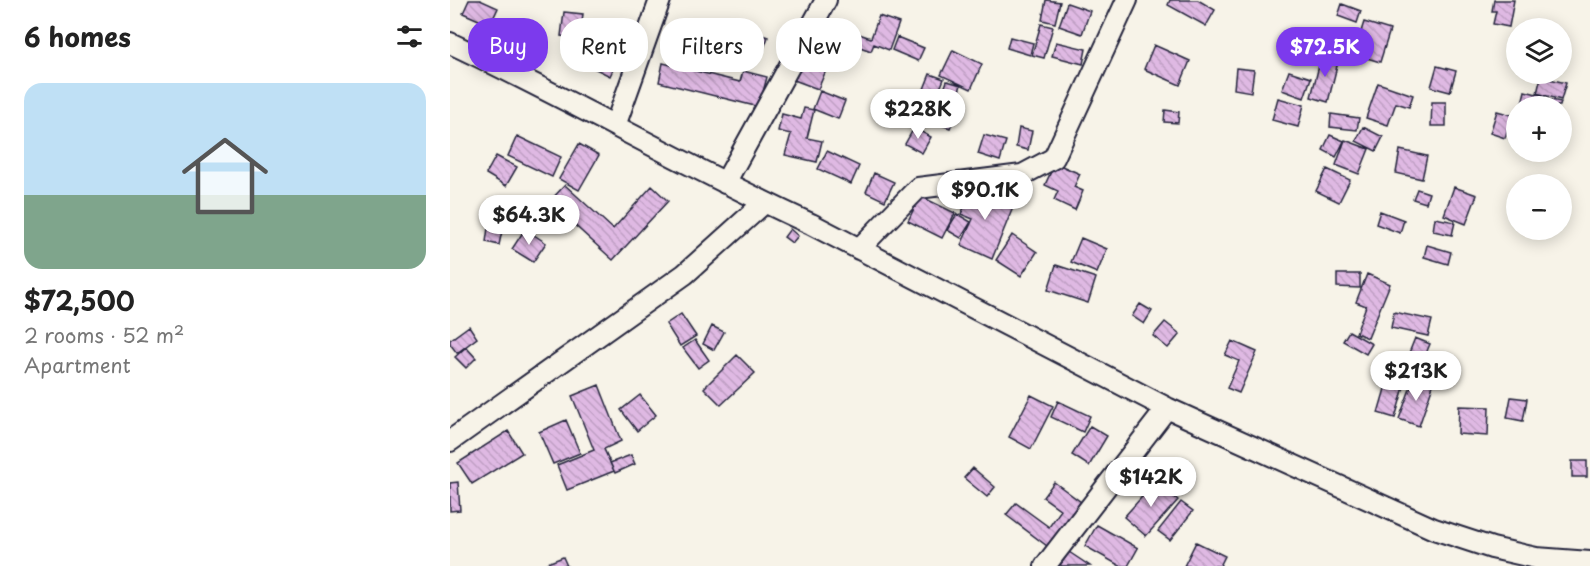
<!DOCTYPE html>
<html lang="en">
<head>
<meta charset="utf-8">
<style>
  :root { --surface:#fff; --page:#f2f2f2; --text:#222; --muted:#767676; --accent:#7c3aed }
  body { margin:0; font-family:"Playpen Sans",sans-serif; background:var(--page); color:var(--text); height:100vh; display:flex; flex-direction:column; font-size:22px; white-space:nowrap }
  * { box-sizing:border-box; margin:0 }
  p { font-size:20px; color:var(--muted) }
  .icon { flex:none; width:33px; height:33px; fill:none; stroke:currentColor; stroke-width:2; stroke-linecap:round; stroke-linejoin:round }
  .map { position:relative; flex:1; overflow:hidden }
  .details { display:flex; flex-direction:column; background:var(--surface); width:450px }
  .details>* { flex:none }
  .guide { position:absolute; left:18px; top:18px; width:570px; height:54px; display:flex; gap:12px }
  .controls { position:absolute; left:1056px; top:18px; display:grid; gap:12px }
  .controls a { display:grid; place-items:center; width:66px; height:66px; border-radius:50%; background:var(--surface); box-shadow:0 3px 15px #0003; font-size:30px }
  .price { position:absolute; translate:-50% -51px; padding:0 14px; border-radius:21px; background:#fff; color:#222; font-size:20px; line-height:39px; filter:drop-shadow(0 2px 3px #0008) }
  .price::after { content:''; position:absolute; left:50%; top:36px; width:18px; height:14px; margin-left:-9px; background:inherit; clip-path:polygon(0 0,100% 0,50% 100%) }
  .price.selected { background:var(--accent); color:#fff }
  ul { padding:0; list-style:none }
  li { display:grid; align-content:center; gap:12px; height:318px; padding:0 24px }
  li span { display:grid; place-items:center; height:186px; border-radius:18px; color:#555 }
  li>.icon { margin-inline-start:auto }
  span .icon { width:108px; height:108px; fill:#fffc; stroke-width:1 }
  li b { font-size:26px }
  h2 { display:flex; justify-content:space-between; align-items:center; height:72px; padding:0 24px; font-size:26px }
  .pill { padding:0 21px; border-radius:24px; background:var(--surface); box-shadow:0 3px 15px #0003; font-size:21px; line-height:54px }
  .pill.selected { background:var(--accent); color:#fff }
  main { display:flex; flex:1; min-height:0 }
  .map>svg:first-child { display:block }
  .building { fill:url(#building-back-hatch); stroke:#22223b; stroke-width:1.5 }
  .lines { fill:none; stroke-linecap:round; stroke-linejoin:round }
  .minor-casing { stroke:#22223b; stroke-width:24 }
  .minor { stroke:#f7f3e8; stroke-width:20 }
</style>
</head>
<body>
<main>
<section class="details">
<h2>6 homes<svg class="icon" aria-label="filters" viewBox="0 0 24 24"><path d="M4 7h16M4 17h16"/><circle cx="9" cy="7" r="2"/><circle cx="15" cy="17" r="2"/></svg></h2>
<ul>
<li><span style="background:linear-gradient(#bfe0f5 60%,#7fa58c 0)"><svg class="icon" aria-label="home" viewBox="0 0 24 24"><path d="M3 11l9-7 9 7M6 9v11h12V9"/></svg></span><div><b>$72,500</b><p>2 rooms · 52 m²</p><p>Apartment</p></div></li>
</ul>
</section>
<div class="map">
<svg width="1140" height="566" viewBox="0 0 1140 566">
  <defs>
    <pattern id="building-back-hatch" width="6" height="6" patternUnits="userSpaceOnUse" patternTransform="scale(1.5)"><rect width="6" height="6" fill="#dfb9e3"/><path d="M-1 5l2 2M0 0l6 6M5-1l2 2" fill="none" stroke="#bf9fc4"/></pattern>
  </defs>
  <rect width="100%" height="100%" fill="#f7f3e8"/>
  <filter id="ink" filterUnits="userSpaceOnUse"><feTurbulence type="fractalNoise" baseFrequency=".0167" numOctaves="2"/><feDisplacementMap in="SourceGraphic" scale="12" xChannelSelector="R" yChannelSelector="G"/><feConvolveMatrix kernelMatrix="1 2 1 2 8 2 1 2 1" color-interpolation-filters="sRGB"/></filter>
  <g filter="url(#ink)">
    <path class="building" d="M19,0h11l18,8 -8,17 -27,-12z
      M596,0l14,2 -5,21 -13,-3z
      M720,0h28l17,10 -9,16 -38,-21z
      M1044,0h20l-5,27 -16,-3 3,-13h-4z
      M617,3l23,8 -8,23 -23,-8z
      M892,4l19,7 -4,12 -19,-7z
      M114,12l19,2 -3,25 -19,-3z
      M429,16l20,7 -10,27 -15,-6 -3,7 -22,-8 4,-11 18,6z
      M914,22l26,8 -10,32 -26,-8z
      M226,23l26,8 2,-5 19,6 -11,37 -45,-14z
      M591,24l12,3 -9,31 -12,-3z
      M309,34l9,3 -5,14 -9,-3z
      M139,37l32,15 -11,24 -33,-16z
      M447,37l27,11 -6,13 -26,-11z
      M560,37l23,6 -3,12 -23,-7z
      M606,42l30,7 -3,15 -31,-8z
      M359,44l24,10 -15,35 -24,-9z
      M704,45l36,16 -10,24 -36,-16z
      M503,50l29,14 -11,25 -30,-14z
      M872,54l17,4 -11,44 -17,-5z
      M213,63l77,19 3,-11 24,6 -8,30 -100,-25z
      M987,66l19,5 -6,21 -19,-5z
      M786,68l18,2 -3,22 -17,-3z
      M839,71l22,7 -7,20 -22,-8z
      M480,74l14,5 -15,36 -13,-6z
      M1091,77l25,6 -5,17 -24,-7z
      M497,81l14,4 -10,30 -14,-5z
      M928,83l35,12 -4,12 -13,-4 -8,22 -22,-7z
      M370,91l25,10 -7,18 -25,-10z
      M1075,91l20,5 -3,10 -20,-3z
      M828,98l26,7 -6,22 -26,-7z
      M1096,99l15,3 -1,4h-15z
      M982,102h14v24h-15z
      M354,108l10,2 -7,28 15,3 -5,21 -32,-7 6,-21 -13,-3 4,-17 19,5z
      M715,110l14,2 -1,11 -14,-1z
      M1047,111l15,4 -7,23 -15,-5z
      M487,112l17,6 -4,10 -17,-6z
      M881,114l28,4 -2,12 -27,-3z
      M913,127l20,10 -7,14 -20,-10z
      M464,128l17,9 -9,16 -17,-9z
      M569,128l13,3 -4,19 -12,-3z
      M534,135l22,6 -6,20 -22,-7z
      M880,135l14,6 -8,16 -13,-7z
      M67,136l44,21 -9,20 -44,-21z
      M895,140l24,9 -10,25 -23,-9z
      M129,144l20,11 -20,35 -20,-11z
      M950,150l27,6 -5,23 -26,-6z
      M377,151l32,15 -8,18 -33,-15z
      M46,156l21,11 -11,19 -20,-12z
      M605,163l25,11 -6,13 9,4 -8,19 -21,-10 4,-9 -13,-6z
      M877,169l23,11 -11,22 -23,-11z
      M424,173l20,9 -9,19 -19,-9z
      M525,184l15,7 -1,3 25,11 -22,54 -31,-14 12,-26 -12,-5z
      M115,185l48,44 39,-43 16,15 -55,59 -64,-58z
      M1004,187l23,8 -11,29 -22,-9z
      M967,189l12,4 -3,10 -13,-4z
      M470,196l35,17 -13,25 -34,-17z
      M930,211l24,9 -4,13 -24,-9z
      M507,214l14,8 -10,16 -14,-8z
      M985,218l20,4 -3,13 -19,-4z
      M38,228l14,3 -3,14 -13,-3z
      M75,229l21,14 -13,19 -21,-13z
      M340,229l8,7 -6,7 -8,-6z
      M562,235l25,17 -16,24 -25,-16z
      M631,238l26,11 -10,24 -26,-11z
      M977,245l24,7 -3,12 -24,-7z
      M606,265l40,13 -8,25 -40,-13z
      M887,274h23v14l-23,-1z
      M917,274l23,10 -22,54 -12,-5 10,-27 -10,-4z
      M690,304l12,7 -8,13 -12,-8z
      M944,312l38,8 -4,16 -37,-8z
      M231,314l15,22 -16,10 -14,-22z
      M715,322l15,12 -12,14 -15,-12z
      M19,326l8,12 -20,15 -7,-9v-4z
      M262,326l12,6 -10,18 -11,-6z
      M899,331l23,13 -6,10 -23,-13z
      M965,338l15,6 -8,19 -15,-5z
      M245,340l14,20 -11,8 -15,-20z
      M782,341l25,11 -18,41 -12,-5 12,-27 -14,-6z
      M16,347l10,11 -10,10 -11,-11z
      M287,355l18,18 -34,32 -17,-17z
      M939,375l17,5 -11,38 -17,-5z
      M964,378l19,7 -14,41 -20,-7z
      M149,385l22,56 -17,8 10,22 -47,19 -10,-25 37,-15 -22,-54z
      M190,395l16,20 -19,16 -16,-21z
      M581,395l22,11 -22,43 -22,-12z
      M1061,397l16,2 -4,22 -16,-3z
      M608,401l32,15 -7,16 -32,-15z
      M1009,406l30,1 -1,29 -30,-2z
      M116,420l14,33 -27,11 -14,-32z
      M640,426l17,10 -18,30 -17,-11z
      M58,431l14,22 -50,31 -14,-21z
      M181,455l4,9 -20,9 -5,-10z
      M1122,461h15v16h-15z
      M523,468l22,19 -8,10 -23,-19z
      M686,475l13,10 -7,8 -13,-9z
      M706,481l22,19 -32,36 -22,-19z
      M8,482l2,28 -10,1v-28z
      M604,482l31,23 -34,44 -45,-34 10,-12 33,24 12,-17 -18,-13z
      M731,502l12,9 -23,29 -12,-9z
      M647,525l41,23 -10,18h-8l-35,-20z
      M746,542l29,14 -5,10h-36z
      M619,552l21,14h-28l-2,-1z
      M113,557l4,9h-27z"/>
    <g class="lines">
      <defs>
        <path id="minor" d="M0,43c122,57 238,125 361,181l356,184 267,121 58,19 44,10 54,4
          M165,126l45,-126
          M275,183l101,-183
          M409,249l59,-61 104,-13 32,-17 73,-158
          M0,441l235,-167 79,-71
          M595,566l122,-158"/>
      </defs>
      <use href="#minor" class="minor-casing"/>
      <use href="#minor" class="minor"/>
    </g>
  </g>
</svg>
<div class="controls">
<a><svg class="icon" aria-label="layers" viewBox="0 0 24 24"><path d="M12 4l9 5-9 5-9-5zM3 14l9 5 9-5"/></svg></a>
<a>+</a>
<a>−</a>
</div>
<b class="price selected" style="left:875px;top:78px">$72.5K</b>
<b class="price" style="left:468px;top:140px">$228K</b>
<b class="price" style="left:535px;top:221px">$90.1K</b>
<b class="price" style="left:79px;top:246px">$64.3K</b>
<b class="price" style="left:966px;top:402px">$213K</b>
<b class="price" style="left:701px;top:508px">$142K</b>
<div class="guide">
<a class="pill selected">Buy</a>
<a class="pill">Rent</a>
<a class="pill">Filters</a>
<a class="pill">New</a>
</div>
</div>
</main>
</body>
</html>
